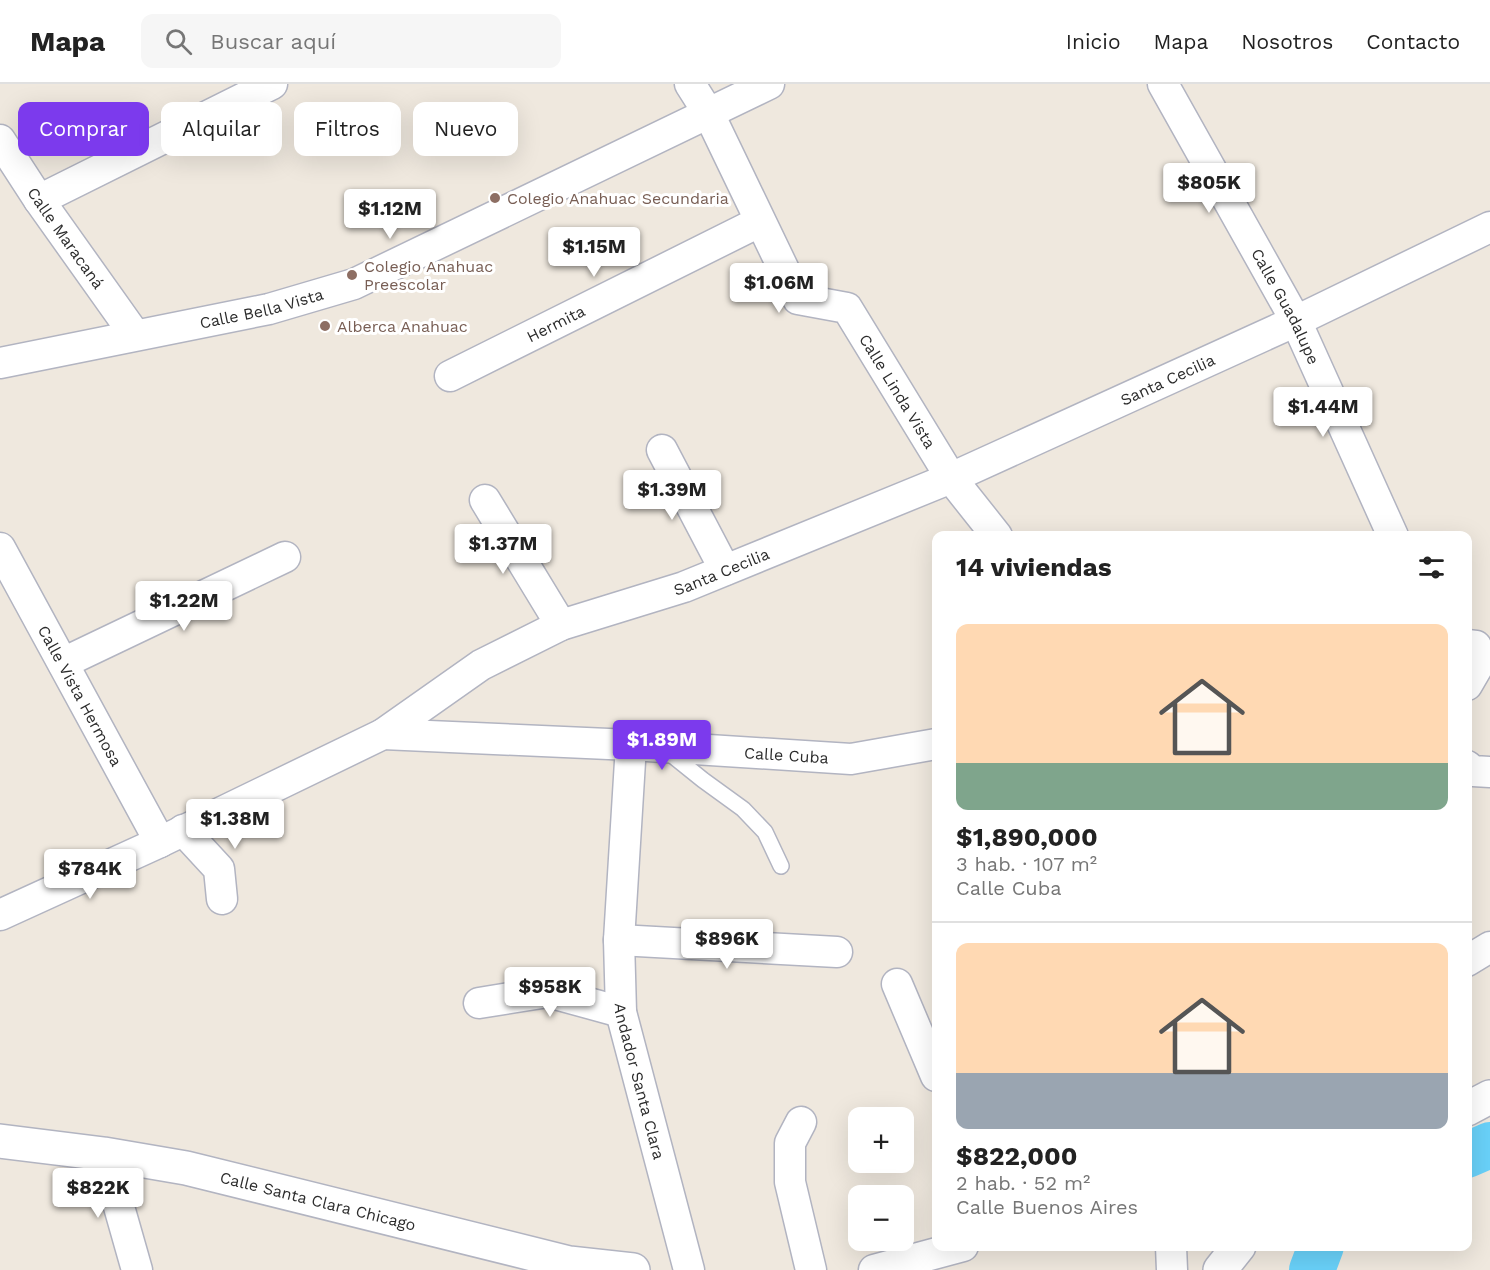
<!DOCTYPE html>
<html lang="es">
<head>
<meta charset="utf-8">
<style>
  :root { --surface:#fff; --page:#f6f6f6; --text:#222; --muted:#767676; --line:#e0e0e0; --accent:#7c3aed }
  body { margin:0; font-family:"Work Sans",sans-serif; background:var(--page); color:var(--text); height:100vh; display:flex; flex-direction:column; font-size:22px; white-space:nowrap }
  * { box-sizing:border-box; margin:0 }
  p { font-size:20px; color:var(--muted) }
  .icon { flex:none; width:33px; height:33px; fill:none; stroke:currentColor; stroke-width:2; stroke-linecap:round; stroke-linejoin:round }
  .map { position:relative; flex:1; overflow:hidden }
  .panel { position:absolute; left:932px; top:447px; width:540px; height:720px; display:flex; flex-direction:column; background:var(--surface); border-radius:12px; box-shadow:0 6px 24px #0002 }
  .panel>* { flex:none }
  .guide { position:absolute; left:18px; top:18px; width:570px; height:54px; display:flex; gap:12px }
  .buttons { position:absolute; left:848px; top:1023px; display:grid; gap:12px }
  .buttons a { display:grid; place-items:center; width:66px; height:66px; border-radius:12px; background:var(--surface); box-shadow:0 6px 24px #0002; font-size:30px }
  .price { position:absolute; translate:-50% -51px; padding:0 14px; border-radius:6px; background:#fff; color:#222; font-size:20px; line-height:39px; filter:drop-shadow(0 2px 3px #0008) }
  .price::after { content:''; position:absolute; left:50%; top:36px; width:18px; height:14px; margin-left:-9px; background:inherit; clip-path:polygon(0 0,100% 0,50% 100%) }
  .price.on { background:var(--accent); color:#fff }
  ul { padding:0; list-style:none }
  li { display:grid; align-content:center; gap:12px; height:318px; padding:0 24px }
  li+li { border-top:2px solid var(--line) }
  li span { display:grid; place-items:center; height:186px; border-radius:12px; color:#555 }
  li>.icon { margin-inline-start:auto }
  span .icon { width:108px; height:108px; fill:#fffc; stroke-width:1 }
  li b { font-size:26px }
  h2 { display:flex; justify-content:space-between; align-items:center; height:72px; padding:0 24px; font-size:26px }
  .tag { padding:0 21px; border-radius:12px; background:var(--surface); box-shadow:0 6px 24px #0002; font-size:21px; line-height:54px }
  .tag.on { background:var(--accent); color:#fff }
  header { display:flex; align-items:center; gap:36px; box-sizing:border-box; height:84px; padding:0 30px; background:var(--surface); border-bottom:2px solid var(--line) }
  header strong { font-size:28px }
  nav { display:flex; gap:33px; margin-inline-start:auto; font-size:21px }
  .search { width:420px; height:54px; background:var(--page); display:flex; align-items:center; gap:15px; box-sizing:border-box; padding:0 21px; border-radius:12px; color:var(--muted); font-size:22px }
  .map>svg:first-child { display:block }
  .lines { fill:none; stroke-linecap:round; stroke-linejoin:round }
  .river { stroke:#69d1f9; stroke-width:46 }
  .lane-casing { stroke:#b2b4c1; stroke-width:18 }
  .street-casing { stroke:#b2b4c1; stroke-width:33 }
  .secondary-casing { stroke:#b2b4c1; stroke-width:36 }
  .lane { stroke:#fff; stroke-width:15 }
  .street { stroke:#fff; stroke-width:30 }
  .secondary { stroke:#fff; stroke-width:33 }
  .education-dot { fill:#8d6e63; stroke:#fff; stroke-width:2 }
  .labels { text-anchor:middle; stroke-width:6; stroke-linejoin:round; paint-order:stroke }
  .education-label { font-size:16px; fill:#785e54; stroke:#fff; text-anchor:start }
  .street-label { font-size:16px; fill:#2c2c2c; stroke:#fff }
</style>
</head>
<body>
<header>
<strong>Mapa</strong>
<div class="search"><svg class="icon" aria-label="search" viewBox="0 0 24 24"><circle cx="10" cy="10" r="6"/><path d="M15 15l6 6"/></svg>Buscar aquí</div>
<nav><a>Inicio</a><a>Mapa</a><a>Nosotros</a><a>Contacto</a></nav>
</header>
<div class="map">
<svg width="1490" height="1186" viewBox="0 0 1490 1186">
  <rect width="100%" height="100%" fill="#efe8de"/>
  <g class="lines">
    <path class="river" d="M1467,1071l23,-10
      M1312,1186l9,-24"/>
    <defs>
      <path id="lane" d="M667,667l36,29 40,29 22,23 16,34"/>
      <g id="street">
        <path id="s1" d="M690,0l19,30 89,185 49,9 104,170 46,58"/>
        <path id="s2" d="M1163,0l133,237 97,215"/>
        <path id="s3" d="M0,56l39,60 96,135"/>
        <path d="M39,116l233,-116"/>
        <path id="s4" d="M0,279l269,-54 85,-25 415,-200"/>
        <path id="s5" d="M450,292l309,-154"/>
        <path d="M662,366l63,120"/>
        <path d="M485,416l76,125"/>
        <path id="s6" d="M0,464l160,294"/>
        <path d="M1467,561l9,1 2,20 -11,19"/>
        <path d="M63,579l222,-106"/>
        <path id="s7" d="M383,650l248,11 220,14 85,-15"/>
        <path id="s8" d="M631,661l-12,195 2,72 68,258"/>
        <path d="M1467,682l6,5 17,1"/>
        <path d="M183,746l36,39 3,30"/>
        <path id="s9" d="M0,831l160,-73 223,-108 98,-69 80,-40 123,-38 267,-109 345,-157 194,-94"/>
        <path d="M619,856l218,12"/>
        <path d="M1467,877l23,-14"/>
        <path d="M897,900l39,92"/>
        <path d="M479,919l69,-11 73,20"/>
        <path d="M801,1038l-11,21v39l21,88"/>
        <path d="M104,1070l33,116"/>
        <path d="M1171,1162l1,24"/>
        <path d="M874,1186l89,-24"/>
      </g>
      <g id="secondary">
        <path d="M1467,1025l23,-12"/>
        <path id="s10" d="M0,1057l104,13 82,14 383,95 64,7"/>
        <path d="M1220,1186l19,-24"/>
      </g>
    </defs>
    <use href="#lane" class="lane-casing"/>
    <use href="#street" class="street-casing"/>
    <use href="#secondary" class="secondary-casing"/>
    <use href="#lane" class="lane"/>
    <use href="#street" class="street"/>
    <use href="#secondary" class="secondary"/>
  </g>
  <g class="education-dot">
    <circle cx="495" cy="114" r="6"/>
    <circle cx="352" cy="191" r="6"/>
    <circle cx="325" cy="242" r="6"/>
  </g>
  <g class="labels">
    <g class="education-label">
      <text x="507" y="120">Colegio Anahuac Secundaria</text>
      <text x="364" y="188">Colegio Anahuac<tspan x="364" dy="18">Preescolar</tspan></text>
      <text x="337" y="248">Alberca Anahuac</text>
    </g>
    <g class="street-label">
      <text dy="6" stroke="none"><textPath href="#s3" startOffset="118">Calle Maracaná</textPath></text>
      <text dy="6" stroke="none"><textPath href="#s2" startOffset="254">Calle Guadalupe</textPath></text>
      <text dy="6" stroke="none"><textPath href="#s4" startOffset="267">Calle Bella Vista</textPath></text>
      <text dy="6" stroke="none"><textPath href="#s5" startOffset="118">Hermita</textPath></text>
      <text dy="6" stroke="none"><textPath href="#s9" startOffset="1288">Santa Cecilia</textPath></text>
      <text dy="6" stroke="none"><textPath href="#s1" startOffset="388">Calle Linda Vista</textPath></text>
      <text dy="6" stroke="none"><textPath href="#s9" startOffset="802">Santa Cecilia</textPath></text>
      <text dy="6" stroke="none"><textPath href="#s6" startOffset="168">Calle Vista Hermosa</textPath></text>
      <text dy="6" stroke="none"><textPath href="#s7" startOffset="404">Calle Cuba</textPath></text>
      <text dy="6" stroke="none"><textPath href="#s8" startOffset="339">Andador Santa Clara</textPath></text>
      <text dy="6" stroke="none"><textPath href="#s10" startOffset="324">Calle Santa Clara Chicago</textPath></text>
    </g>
  </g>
</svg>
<div class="buttons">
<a>+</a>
<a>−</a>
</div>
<b class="price" style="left:1209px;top:130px">$805K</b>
<b class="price" style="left:390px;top:156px">$1.12M</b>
<b class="price" style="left:594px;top:194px">$1.15M</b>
<b class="price" style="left:779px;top:230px">$1.06M</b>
<b class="price" style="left:1323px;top:354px">$1.44M</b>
<b class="price" style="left:672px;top:437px">$1.39M</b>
<b class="price" style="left:503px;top:491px">$1.37M</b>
<b class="price" style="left:184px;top:548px">$1.22M</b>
<b class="price on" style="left:662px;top:687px">$1.89M</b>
<b class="price" style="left:235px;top:766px">$1.38M</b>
<b class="price" style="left:90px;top:816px">$784K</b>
<b class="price" style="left:727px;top:886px">$896K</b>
<b class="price" style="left:550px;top:934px">$958K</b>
<b class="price" style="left:98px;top:1135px">$822K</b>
<div class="guide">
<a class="tag on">Comprar</a>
<a class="tag">Alquilar</a>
<a class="tag">Filtros</a>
<a class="tag">Nuevo</a>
</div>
<section class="panel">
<h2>14 viviendas<svg class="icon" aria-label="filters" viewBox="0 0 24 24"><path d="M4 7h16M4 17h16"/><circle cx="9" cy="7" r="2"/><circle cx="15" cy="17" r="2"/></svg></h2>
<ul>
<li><span style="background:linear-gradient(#ffd9b3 75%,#7fa58c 0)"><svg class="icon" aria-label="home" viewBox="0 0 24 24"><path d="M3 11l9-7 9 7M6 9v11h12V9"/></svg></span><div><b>$1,890,000</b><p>3 hab. · 107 m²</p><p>Calle Cuba</p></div></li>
<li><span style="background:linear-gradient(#ffd9b3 70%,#9aa5b1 0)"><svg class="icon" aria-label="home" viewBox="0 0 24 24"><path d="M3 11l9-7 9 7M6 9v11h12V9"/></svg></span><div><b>$822,000</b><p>2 hab. · 52 m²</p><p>Calle Buenos Aires</p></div></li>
</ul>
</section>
</div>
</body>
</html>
